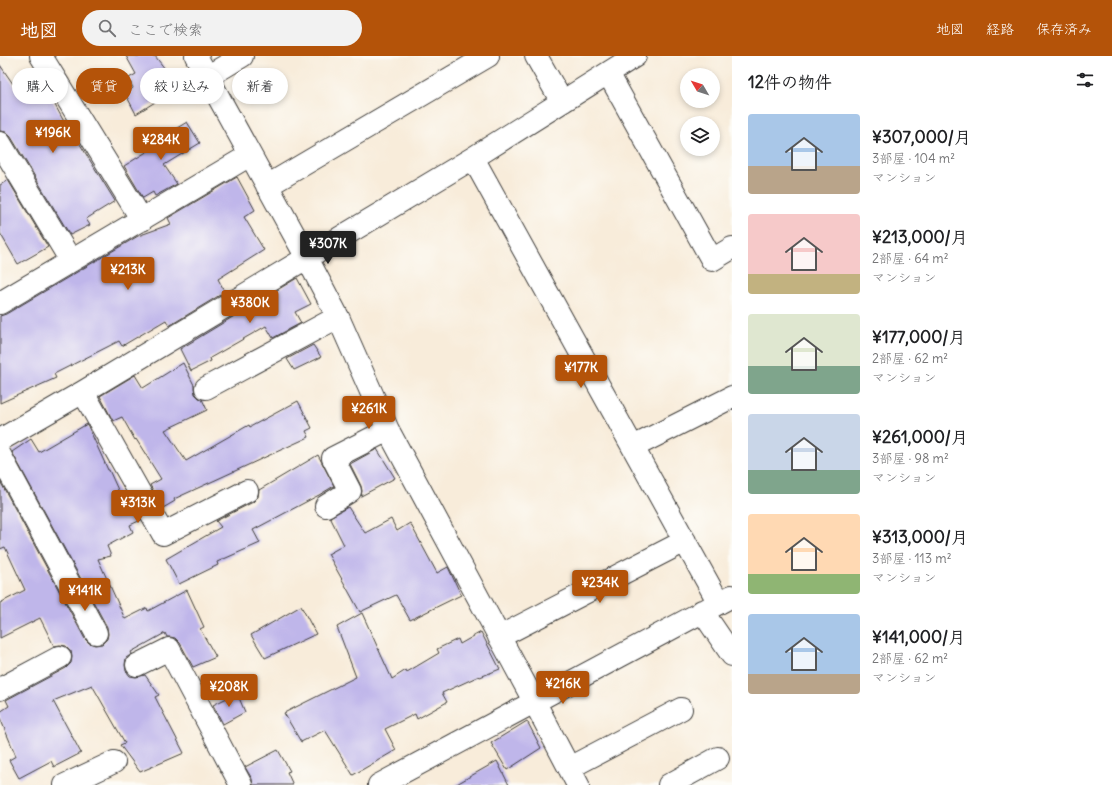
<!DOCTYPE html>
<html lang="ja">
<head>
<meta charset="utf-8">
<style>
  :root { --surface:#fff; --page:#f2f2f2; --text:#202124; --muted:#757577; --accent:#b45309 }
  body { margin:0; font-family:Delius,"Klee One",sans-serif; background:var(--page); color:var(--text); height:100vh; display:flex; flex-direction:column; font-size:15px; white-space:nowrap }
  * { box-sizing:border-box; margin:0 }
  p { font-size:13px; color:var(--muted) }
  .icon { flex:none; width:22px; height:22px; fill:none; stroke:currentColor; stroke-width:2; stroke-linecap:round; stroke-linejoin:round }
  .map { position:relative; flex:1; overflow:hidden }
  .drawer { display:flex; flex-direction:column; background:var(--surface); width:380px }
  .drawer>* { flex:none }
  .hud { position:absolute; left:12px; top:12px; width:380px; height:36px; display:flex; gap:8px }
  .needle { width:26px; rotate:309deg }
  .fabs { position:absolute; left:680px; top:12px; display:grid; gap:8px }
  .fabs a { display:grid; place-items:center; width:40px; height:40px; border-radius:50%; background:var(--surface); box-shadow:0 2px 6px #0003; font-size:20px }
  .price { position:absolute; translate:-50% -34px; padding:0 9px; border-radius:4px; background:var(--accent); color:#fff; font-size:13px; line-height:26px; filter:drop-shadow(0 1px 2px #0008) }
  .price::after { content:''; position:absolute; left:50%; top:24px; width:12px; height:9px; margin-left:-6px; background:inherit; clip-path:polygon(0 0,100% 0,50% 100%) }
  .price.active { background:#222; color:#fff }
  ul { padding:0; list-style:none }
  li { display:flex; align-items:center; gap:12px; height:100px; padding:0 16px }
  li span { display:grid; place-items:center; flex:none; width:112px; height:80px; border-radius:4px; color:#555 }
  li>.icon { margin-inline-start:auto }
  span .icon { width:48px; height:48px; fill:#fffc; stroke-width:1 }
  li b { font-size:17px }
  h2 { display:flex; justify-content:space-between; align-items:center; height:48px; padding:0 16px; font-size:17px }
  .tag { padding:0 14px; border-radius:18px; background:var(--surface); box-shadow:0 2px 6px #0003; font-size:14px; line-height:36px }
  .tag.active { background:var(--accent); color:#fff }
  header { display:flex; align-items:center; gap:24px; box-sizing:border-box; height:56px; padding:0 20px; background:var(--accent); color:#fff }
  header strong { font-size:19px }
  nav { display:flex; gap:22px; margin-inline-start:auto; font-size:14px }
  .search { width:280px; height:36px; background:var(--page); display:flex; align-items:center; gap:10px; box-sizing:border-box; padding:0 14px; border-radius:22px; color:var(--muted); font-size:15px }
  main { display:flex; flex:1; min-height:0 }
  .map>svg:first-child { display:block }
  .building { fill:#bfb6ea }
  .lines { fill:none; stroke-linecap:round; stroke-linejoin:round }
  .minor-casing { stroke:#3d3b38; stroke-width:24 }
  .minor { stroke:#fff; stroke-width:22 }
</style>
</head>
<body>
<header>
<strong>地図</strong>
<div class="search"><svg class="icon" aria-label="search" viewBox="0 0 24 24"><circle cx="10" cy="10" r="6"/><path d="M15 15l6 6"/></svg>ここで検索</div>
<nav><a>地図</a><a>経路</a><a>保存済み</a></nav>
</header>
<main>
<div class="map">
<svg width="732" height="729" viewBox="0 0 732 729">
  <rect width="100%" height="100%" fill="#fdfcf7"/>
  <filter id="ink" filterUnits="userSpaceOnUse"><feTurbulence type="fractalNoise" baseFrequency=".025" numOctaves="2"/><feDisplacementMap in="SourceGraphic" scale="8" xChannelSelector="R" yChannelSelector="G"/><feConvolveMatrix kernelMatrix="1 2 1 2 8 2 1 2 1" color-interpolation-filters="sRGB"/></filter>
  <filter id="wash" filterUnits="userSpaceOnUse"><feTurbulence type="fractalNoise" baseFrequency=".012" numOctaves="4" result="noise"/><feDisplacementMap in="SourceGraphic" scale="16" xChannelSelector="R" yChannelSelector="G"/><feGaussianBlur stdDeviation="0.9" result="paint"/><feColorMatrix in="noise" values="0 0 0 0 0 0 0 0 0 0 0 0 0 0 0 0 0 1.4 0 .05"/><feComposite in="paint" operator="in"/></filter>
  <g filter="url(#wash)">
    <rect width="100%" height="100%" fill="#f8ecda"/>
    <g id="blocks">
      <path class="building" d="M126,0h29l24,31 -43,27 -10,-19 7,-7 -4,-10 7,-4z
        M0,9l20,29 22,-13 26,48 2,-1 45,73 -29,18 4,6 -20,10 -59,-98 -5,-5 -6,-1z
        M187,66l13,21 -36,22 13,19 -22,12 -2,-4 -10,6 -19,-32 32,-20 -2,-4z
        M237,121l18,33 -11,7 20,33 -46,29 7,13 -56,34 -3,-6 -44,26 -3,-5 -65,33 2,4 -56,25v-87l6,-2 132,-78 33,-12 -3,-6z
        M8,124l40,67 -30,17 -18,-31v-48z
        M297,222l14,26 -16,8 6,11 -28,15 -7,-12 -56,32 1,3 -20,10 -11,-22z
        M313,289l8,12 -27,13 -7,-11z
        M183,307l11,22v3l1,6 4,4 3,1 5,11 -42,20 21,31 63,-36 1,2 48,-26 14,27 -6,3 3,6 -135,62 1,2 -12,7 -13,-23 11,-6 -25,-40 -1,1 -13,-23 -9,4 -13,-25 35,-21 8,13z
        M87,368l21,46h1l14,31 5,-3 13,22 -11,5 3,7 -26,14 4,10 -13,3 27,60 22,-11 1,3 39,-21 17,37 -4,2 16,28 -23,10 -13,-24 -5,-5 -5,-1h-3l-2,-4 -34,19 1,2 -6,4 -1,7 1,6 4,5 6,1 9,-2 14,20 -4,2 29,56 -44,19 -20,-27 5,-2 -33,-58 -39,16 28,52 -27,14 -3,-6 -32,17 -10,-18 7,-4 -16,-38v-6l9,-6 -3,-6 60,-32 5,-5 1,-6 -1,-6 -5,-5 -6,-1 -6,1 -14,-28 -40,20v-35l25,-13 -20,-43 -5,2v-68l85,158 4,4 6,2 7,-1 5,-5 1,-5 -1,-7 -95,-175 19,-13 8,13z
        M377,393l18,29 -34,18 1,-5 -1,-5 -11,-22z
        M318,399l16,31 -15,9 -66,35 7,13 -43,19 1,3 -39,19 -13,-25 55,-32 -5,-6 37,-19 5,-5 1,-7z
        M348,451l17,26 26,-14 6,12 13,-8 27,50 11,-6 13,28 -51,25 -14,-25 -36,17 -32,-58 16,-9 -14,-28z
        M301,550l15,28 -51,24 -14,-23z
        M362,557l30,66 14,-9 1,2 32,-19 -2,-4 21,-10 2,5 21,-12 19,37 -20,8 -1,-1 -37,17 5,9 -30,17 -2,-5 -30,15 11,21 -43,25 -28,-45 -24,12 -17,-29 72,-36 -19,-50z
        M237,637l8,19 -22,12 -10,-19z
        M527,665l14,27 -34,22 -16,-27z
        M278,694l12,21 -3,1 6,13h-40l-1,-6 -7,-12z
        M497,705l12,24h-54z"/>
    </g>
  </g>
  <g filter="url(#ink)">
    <use href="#blocks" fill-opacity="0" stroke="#3d3b38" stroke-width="1"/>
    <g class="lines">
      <defs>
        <path id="minor" d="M41,0l101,164
          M196,0l111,202 31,59 50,113 146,271 44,84
          M536,0l26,46
          M608,17l104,187 20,-12
          M207,21l35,-21
          M0,87l71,118
          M473,102l246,445
          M267,130l221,-130
          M0,247l250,-148
          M206,332l132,-71
          M83,336l80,142 84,-43
          M0,384l83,-48 390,-234 162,-102
          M633,391l99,-50
          M0,399l96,178
          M326,450l24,-15 -17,-33 55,-28
          M702,555l30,44
          M499,581l186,-96
          M137,609l32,-16 72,136
          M0,633l60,-32
          M569,712l112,-59
          M65,729l49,-23
          M379,729l353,-189
          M669,729l49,-27"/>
      </defs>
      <use href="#minor" class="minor-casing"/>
      <use href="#minor" class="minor"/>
    </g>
  </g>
</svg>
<div class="fabs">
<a><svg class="needle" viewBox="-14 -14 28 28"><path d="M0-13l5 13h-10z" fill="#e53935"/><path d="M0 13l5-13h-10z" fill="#757577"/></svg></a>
<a><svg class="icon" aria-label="layers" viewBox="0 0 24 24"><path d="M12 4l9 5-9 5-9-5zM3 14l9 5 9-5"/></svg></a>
</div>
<b class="price" style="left:53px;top:98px">¥196K</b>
<b class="price" style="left:161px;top:105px">¥284K</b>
<b class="price active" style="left:328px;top:209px">¥307K</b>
<b class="price" style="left:128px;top:235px">¥213K</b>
<b class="price" style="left:250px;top:268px">¥380K</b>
<b class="price" style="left:581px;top:333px">¥177K</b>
<b class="price" style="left:369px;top:374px">¥261K</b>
<b class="price" style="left:138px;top:468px">¥313K</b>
<b class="price" style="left:600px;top:548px">¥234K</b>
<b class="price" style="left:85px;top:556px">¥141K</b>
<b class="price" style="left:563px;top:649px">¥216K</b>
<b class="price" style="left:229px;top:652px">¥208K</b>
<div class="hud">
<a class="tag">購入</a>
<a class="tag active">賃貸</a>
<a class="tag">絞り込み</a>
<a class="tag">新着</a>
</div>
</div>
<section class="drawer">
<h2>12件の物件<svg class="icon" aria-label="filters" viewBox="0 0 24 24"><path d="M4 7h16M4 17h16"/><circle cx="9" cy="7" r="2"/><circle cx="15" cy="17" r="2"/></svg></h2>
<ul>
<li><span style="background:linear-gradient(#a9c7e8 65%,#b9a48a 0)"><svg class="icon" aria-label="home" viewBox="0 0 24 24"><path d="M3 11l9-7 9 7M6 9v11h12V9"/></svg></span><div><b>¥307,000/月</b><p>3部屋 · 104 m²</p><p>マンション</p></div></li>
<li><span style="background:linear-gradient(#f6c9c9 75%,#c2b280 0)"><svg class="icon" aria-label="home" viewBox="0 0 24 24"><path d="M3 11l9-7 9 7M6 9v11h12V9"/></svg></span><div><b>¥213,000/月</b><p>2部屋 · 64 m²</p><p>マンション</p></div></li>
<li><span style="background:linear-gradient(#dfe7d0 65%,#7fa58c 0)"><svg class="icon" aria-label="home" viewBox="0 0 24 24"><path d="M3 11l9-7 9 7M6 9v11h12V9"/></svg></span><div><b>¥177,000/月</b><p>2部屋 · 62 m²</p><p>マンション</p></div></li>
<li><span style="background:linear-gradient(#c9d6e8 70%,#7fa58c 0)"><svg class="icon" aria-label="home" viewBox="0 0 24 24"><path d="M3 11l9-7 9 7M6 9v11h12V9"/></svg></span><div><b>¥261,000/月</b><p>3部屋 · 98 m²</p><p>マンション</p></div></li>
<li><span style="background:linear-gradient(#ffd9b3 75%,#8fb573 0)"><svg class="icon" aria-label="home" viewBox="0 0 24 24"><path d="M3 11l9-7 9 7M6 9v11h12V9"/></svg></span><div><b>¥313,000/月</b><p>3部屋 · 113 m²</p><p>マンション</p></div></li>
<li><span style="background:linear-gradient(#a9c7e8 75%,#b9a48a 0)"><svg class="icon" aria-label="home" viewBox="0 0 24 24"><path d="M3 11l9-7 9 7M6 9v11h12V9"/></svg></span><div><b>¥141,000/月</b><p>2部屋 · 62 m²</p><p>マンション</p></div></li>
</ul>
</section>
</main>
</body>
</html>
